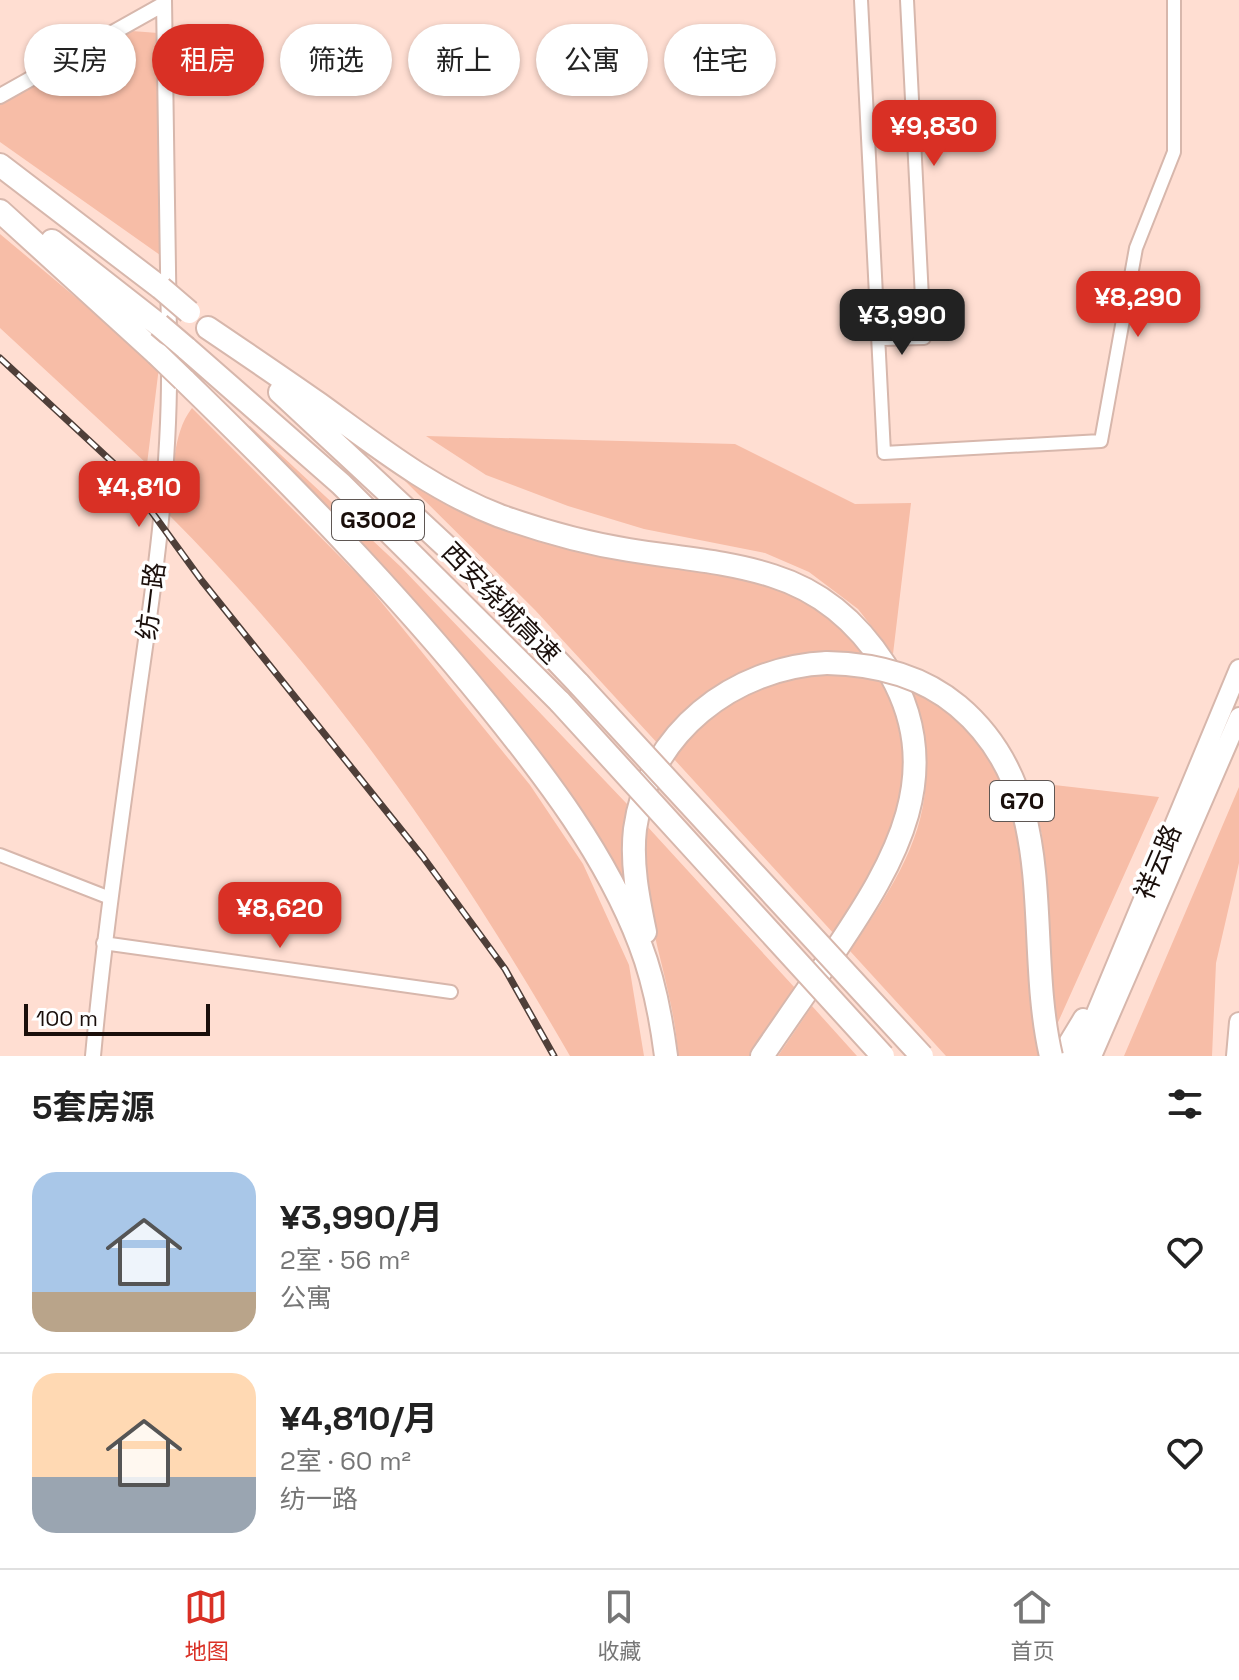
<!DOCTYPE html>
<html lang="zh">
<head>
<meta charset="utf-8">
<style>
  :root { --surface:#fff; --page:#f2f2f2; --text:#222; --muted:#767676; --line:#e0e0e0; --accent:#d93025 }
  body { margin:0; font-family:"Space Grotesk","Noto Sans SC",sans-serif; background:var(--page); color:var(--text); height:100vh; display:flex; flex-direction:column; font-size:30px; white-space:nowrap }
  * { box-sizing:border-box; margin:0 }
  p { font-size:26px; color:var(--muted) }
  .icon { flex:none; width:44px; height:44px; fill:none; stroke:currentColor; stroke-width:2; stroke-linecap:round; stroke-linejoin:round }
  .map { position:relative; height:1056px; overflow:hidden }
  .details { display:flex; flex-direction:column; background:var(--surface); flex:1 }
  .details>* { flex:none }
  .banner { position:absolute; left:24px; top:24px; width:800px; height:72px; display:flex; gap:16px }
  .scale { position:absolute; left:24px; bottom:20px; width:186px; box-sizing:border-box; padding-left:8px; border:4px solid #1a0f0b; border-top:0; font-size:22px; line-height:28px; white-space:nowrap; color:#1a0f0b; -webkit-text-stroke:6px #fff; paint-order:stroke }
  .price { position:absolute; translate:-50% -68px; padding:0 18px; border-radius:16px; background:var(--accent); color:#fff; font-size:26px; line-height:52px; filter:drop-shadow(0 2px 4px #0008) }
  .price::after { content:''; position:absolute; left:50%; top:48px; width:24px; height:18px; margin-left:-12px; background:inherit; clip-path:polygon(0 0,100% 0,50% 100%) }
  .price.on { background:#222; color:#fff }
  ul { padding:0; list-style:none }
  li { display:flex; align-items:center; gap:24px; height:200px; padding:0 32px }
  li+li { border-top:2px solid var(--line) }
  li span { display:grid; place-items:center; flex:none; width:224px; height:160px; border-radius:24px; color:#555 }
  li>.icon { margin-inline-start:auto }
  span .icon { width:96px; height:96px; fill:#fffc; stroke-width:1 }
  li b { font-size:34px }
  h2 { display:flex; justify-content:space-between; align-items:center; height:96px; padding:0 32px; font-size:34px }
  .tag { padding:0 28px; border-radius:36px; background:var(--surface); box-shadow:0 2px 6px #0004; font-size:28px; line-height:72px }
  .tag.on { background:var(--accent); color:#fff }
  .tabs { display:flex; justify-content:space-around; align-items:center; height:112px; border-top:2px solid var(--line); background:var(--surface); font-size:22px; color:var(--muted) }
  .tabs a { display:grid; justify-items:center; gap:4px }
  .tabs .on { color:var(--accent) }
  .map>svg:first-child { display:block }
  .green { fill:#f7bda7 }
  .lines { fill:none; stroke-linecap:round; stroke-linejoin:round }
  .minor-casing { stroke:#d7b7ac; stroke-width:16 }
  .tertiary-casing { stroke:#d7b7ac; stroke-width:18 }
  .primary-casing { stroke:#d7b7ac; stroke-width:22 }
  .motorway-casing { stroke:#d7b7ac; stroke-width:26 }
  .minor { stroke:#fff; stroke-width:12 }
  .tertiary { stroke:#fff; stroke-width:14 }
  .primary { stroke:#fff; stroke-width:18 }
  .motorway { stroke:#fff; stroke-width:22 }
  .rail-casing { stroke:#4f3f39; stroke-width:7 }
  .rail { stroke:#fff; stroke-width:4; stroke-dasharray:12; stroke-linecap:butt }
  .motorway-bridge-casing { stroke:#d7b7ac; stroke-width:26; stroke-linecap:butt }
  .motorway-bridge { stroke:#fff; stroke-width:22 }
  .labels { text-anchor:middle; stroke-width:7; stroke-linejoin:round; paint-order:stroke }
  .shield { fill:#fff; stroke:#5f5754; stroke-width:2 }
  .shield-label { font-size:24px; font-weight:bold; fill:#1a0f0b }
  .street-label { font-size:26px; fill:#1a0f0b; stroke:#fff }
</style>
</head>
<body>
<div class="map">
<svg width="1239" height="1056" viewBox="0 0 1239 1056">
  <rect width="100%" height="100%" fill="#ffded2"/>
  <path class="green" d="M132,31l26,2 2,222 -160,-113v-40z
    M0,234l159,133 -12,97 -147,-136z
    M192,408l173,174 165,203 53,79 46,101 15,91h-74c-113,-196 -240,-379 -400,-540 4,-34 0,-80 22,-108z
    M250,426l151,141 226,237 -4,42 3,36h-4l-376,-453z
    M426,436l309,8 120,60 56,-1 -18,151 -35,-45 -49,-37 -44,-19 -121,-24 -76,-23 -82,-31z
    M411,478l230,81 129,25 49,25 49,47 -77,2 -131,88 -125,-136 -130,-129z
    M799,671l81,3c50,113 13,165 -45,261l-162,-177 37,-47z
    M910,684l23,12 52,45 34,73 24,236 -4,6h-93l-96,-105c64,-95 98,-150 60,-267z
    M1028,782l131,15 -104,232 -13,-194z
    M1239,787v76l-23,100 -4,93h-88z
    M646,825l149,163 -45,68h-72c-4,-77 -44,-154 -32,-231z
    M812,1006l45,50h-79z"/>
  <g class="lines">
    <defs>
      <path id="minor" d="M861,0l23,453 217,-12 35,-193 38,-96v-152
        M879,339l45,-1 -17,-338
        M0,855l110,43
        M103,943l348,49"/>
      <path id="tertiary" d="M164,0l5,336
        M0,96l164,-92
        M93,1056c11,-121 29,-240 45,-360 16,-110 32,-221 31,-332"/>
      <path id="primary" d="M1060,1056l23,-38
        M1078,1056l161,-387
        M1092,1056l147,-339
        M1236,1056l3,-34"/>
      <path id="motorway" d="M0,165l161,123
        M0,211l157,143
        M52,241l107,84
        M208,328c37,25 74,50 111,76 58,42 113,86 181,112 42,15 85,27 129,34 48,8 98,11 144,26 48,15 85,47 112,89 66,105 10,197 -50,286 -25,35 -49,70 -73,105
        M186,348l155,136 219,218
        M184,380c106,103 209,208 303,324 59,73 119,151 153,240 14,36 21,73 26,112
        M280,392l185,172 114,120
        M645,932c-7,-34 -14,-69 -10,-103 13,-96 99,-162 192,-166"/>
    </defs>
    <use href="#minor" class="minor-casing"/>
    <use href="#tertiary" class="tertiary-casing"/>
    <use href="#primary" class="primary-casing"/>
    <use href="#motorway" class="motorway-casing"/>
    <use href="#minor" class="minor"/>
    <use href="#tertiary" class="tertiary"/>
    <use href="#primary" class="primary"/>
    <use href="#motorway" class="motorway"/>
    <defs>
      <path id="rail" d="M0,358l122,113 80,110 221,276 82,112 49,87"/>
    </defs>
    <use href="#rail" class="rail-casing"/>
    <use href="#rail" class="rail"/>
    <defs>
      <path id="motorway-bridge" d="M161,288l28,24
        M159,325l27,23
        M157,354l27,26
        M827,663c48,1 94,12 131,43 106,89 65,230 93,350
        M579,684l343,372
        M560,702l323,354"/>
    </defs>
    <use href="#motorway-bridge" class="motorway-bridge-casing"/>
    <use href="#motorway-bridge" class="motorway-bridge"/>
  </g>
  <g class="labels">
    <g class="shield">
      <rect x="332" y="500" width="92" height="40" rx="6"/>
      <rect x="990" y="781" width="64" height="40" rx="6"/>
    </g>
    <g class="shield-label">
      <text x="378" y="528">G3002</text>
      <text x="1022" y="809">G70</text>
    </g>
    <g class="street-label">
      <text transform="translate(151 601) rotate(-83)" y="9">纺一路</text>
      <text transform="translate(501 603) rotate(46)" y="9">西安绕城高速</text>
      <text transform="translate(1158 862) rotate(-67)" y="9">祥云路</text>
    </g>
  </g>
</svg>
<div class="scale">100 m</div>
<b class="price" style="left:934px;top:168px">¥9,830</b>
<b class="price" style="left:1138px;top:339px">¥8,290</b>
<b class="price on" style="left:902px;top:357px">¥3,990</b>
<b class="price" style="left:139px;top:529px">¥4,810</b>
<b class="price" style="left:280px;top:950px">¥8,620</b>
<div class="banner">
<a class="tag">买房</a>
<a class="tag on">租房</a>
<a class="tag">筛选</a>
<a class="tag">新上</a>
<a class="tag">公寓</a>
<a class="tag">住宅</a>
</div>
</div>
<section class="details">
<h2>5套房源<svg class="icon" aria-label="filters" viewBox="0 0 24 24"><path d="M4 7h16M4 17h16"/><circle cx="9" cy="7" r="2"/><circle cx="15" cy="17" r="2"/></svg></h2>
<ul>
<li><span style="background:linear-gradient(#a9c7e8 75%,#b9a48a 0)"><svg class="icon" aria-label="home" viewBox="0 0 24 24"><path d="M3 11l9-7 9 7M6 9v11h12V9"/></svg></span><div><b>¥3,990/月</b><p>2室 · 56 m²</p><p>公寓</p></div><svg class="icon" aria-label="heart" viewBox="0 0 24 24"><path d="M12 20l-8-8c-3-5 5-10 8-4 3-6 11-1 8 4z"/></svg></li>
<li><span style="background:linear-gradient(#ffd9b3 65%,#9aa5b1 0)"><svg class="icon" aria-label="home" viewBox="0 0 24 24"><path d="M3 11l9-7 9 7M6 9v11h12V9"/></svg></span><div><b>¥4,810/月</b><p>2室 · 60 m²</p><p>纺一路</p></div><svg class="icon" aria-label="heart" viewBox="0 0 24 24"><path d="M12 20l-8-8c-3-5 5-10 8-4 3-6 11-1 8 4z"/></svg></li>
</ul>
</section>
<nav class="tabs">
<a class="on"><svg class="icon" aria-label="map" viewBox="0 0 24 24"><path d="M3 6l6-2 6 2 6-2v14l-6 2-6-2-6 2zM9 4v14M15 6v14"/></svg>地图</a>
<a><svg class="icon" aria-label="saved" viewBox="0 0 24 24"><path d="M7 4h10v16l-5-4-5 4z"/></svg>收藏</a>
<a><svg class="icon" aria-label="home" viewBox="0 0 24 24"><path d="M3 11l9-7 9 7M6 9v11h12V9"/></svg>首页</a>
</nav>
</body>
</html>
